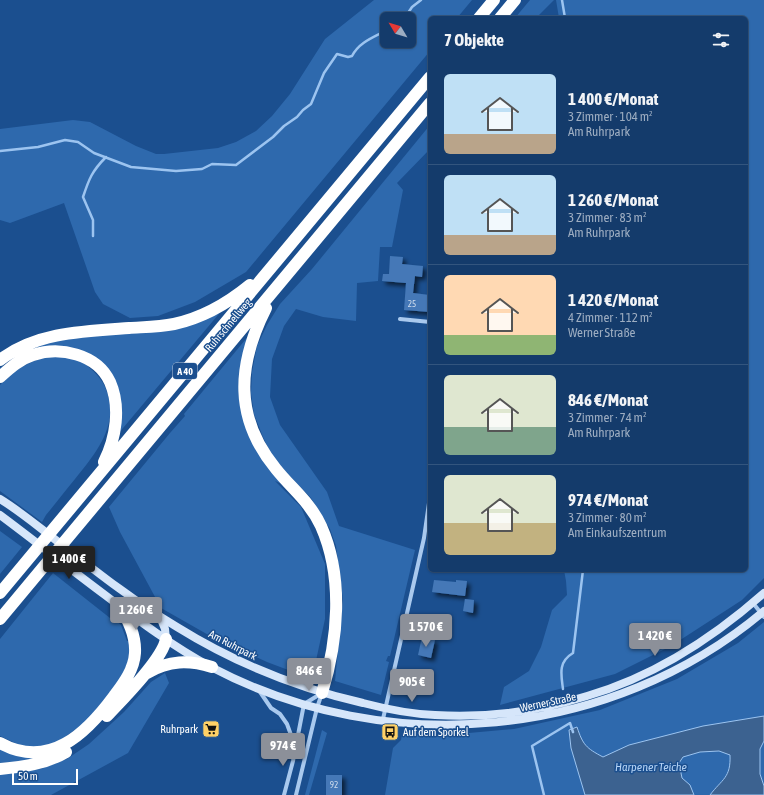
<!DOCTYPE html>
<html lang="de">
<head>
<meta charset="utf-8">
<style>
  :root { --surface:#143b6b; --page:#214673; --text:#f1f3f6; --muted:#9dadc1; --line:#33557e; --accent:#8c9099 }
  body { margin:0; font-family:"Asap Condensed",sans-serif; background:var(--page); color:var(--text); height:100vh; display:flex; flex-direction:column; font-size:15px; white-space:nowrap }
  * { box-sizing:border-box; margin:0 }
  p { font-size:13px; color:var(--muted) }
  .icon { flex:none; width:22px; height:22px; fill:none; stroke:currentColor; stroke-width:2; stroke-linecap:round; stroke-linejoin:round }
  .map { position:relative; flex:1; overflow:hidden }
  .details { position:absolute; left:428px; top:16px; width:320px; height:556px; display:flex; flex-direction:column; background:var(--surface); border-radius:6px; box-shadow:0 1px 3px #0004,0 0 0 1px var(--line) }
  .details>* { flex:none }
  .needle { width:26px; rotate:308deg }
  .controls { position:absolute; left:380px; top:12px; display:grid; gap:8px }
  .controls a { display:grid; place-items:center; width:36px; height:36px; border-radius:6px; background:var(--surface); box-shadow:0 1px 3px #0004,0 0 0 1px var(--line); font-size:20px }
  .scale { position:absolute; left:12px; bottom:10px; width:66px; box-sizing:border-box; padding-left:4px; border:2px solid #fff; border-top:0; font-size:11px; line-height:14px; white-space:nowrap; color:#fff; -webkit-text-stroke:3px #1b4f8f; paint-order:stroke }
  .price { position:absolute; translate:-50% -34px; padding:0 9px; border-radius:4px; background:var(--accent); color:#fff; font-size:13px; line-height:26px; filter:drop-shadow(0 1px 2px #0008) }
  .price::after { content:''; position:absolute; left:50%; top:24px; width:12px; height:9px; margin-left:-6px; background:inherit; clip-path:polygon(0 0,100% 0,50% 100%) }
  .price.current { background:#222; color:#fff }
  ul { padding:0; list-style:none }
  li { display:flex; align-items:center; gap:12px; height:100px; padding:0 16px }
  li+li { border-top:1px solid var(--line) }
  li span { display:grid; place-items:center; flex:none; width:112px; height:80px; border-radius:6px; color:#555 }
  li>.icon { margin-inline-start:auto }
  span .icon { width:48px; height:48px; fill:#fffc; stroke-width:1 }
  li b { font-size:17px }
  h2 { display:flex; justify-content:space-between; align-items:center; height:48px; padding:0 16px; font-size:17px }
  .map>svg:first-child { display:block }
  .green { fill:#2e69ad; fill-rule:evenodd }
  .water { fill:#3c6290; stroke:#9cc4f0 }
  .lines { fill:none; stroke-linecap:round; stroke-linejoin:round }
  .stream { stroke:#9cc4f0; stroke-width:2.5 }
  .building { fill:#4478b7; filter:url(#shadow) }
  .street { stroke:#a9c9ee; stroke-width:4 }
  .secondary { stroke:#d6e6fa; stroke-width:8 }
  .highway { stroke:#fff; stroke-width:12 }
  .labels { text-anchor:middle; stroke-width:3; stroke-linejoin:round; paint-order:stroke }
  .number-label { font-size:9px; fill:#d0dded }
  .shield { fill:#1b4f8f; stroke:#bbcadd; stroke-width:1 }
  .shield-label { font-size:10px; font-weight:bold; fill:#fff }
  .street-label { font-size:11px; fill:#fff; stroke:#1b4f8f }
  .poi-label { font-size:11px; fill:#fff; stroke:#1b4f8f; text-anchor:end }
  .water-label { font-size:12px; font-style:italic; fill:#b5d3f5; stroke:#1b4f8f }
</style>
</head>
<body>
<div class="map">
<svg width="764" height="795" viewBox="0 0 764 795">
  <defs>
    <filter id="shadow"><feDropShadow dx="3.5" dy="3.5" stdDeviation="2" flood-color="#0009"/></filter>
  </defs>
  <rect width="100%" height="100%" fill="#1b4f8f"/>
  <path class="green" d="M374,0h98l-15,18h-27v33l-184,221 -51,30 -37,14 -28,2 -27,-14 -8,-12 -31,-89 -54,20 -10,-3v-91l73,-9 17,2 46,24 20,8h8l54,-6 18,-6 20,-11 16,-15 18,-22 35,-55zM387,19h22v22h-22z
    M530,0h24l-18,18h-21z
    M556,0h208v578l-22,22 -71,46 -56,28 -115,31 4,-18 25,-16 12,-24 11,-37 15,-15 -1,-14 -2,-11h182v-552h-187z
    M430,125v24l-33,34 6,7 -11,57h-12l-2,34 -21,2 -1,38 -33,-4 -27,-8 -12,17 -12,33 -2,38 10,28 47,67 12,34 76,24 -25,106h-2l-2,5 3,1 -8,33 -46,-14 8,-81 -7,-54 -6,-17 -19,-31 -26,-27 -14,-17 -8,-17 -9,-23 -3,-21 1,-21 5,-26 10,-21 13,-21 32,-35z
    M223,309l-105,125 -4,-52 -53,-36 -61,26v-4l19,-13 26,-12z
    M250,334l-10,60 42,90 -7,-3 26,26 24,57v55l-13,60 -45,-17 -55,-25 -51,-29 -41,-76 -11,-25 61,-74 15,-17 -1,-2z
    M48,357c8,0 17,-1 25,1 11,3 24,15 30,25 20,37 -5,68 -28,96 -10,12 -19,24 -29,36l-4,7 -42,-31v-106c13,-15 29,-24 48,-28z
    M0,531l22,16 -22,27z
    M53,573l57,45h3l8,7 6,16h4v11l-7,22 -37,47 -29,21 -16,5 -16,1 -26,-12v-97z
    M764,622v173h-379l8,-47 8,-8 1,-5h45l67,-6 86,-19 77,-31 61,-36z
    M165,673l4,10 -41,70 -77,42h-51v-23l41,-3 26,-10 22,-15 35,-32 27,-30z
    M322,730l5,3 -18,62h-4z
    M0,748l42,8 -15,5 -27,2z"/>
  <path class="water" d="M764,716v25l-4,8v25l4,12v9h-54c12,-16 21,-17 20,-40l-11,-4 -19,1 -17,5 -4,6 3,15 8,7 4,10h-109l-14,-47 -2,-18 8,-3c6,18 9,21 26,30l26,-12 74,-19z"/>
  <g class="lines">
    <path class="stream" d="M562,0l3,18
      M404,19l8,-12 9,-7
      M0,151l38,-4 27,-7 13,2 16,11 37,14 45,4 26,-2 10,-5 24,1 37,-28 11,-11 13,-9 6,-7 8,-6 13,-31 13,-19 11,3 4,-1c7,-14 22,-19 35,-26
      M93,236v-16l-10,-23c6,-18 9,-26 23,-40
      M563,689c-2,-15 -5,-27 10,-36l10,-83
      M544,795l-12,-49 38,-23 3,9"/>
  </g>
  <path class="building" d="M390,256l13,1 -1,7 21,2 -1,11 -7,-1 -2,17 17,2v17l-26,-2 2,-27 -24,-2 1,-7h6z
    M434,580l22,2v-2l11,1 -2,15 -33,-4z
    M465,599l9,1 -1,13 -10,-2z
    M422,637l13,3 -4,18 -13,-3z
    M326,775h16v20h-16z"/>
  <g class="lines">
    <path class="street" d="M400,319l30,3
      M753,603l11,14
      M258,689l13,19 9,6 7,10 8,22
      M383,719l41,-181 6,-42
      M284,795l9,-34 11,-57 18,-11
      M296,795l21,-87 5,-15"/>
    <path class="secondary" d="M0,499c18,11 35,25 52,38 41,32 81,64 125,90 58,36 120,61 186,76 23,6 47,11 72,12 50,3 104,-4 152,-19 66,-19 126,-58 177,-103
      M0,515c35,26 70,54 105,80 34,26 69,52 106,72 176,93 400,73 553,-56
      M160,617l5,12 1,10"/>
    <path class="highway" d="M479,18l15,-18
      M500,18l15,-18
      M266,308c-29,57 -32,110 10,161 16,20 34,33 45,57 23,52 17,114 1,167
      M0,360c36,-28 85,-29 129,-32 15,-1 30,-1 45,-4 28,-6 54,-21 76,-39
      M0,377c10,-9 20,-18 33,-22 27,-9 64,-1 77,27 11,25 6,56 -6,80
      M0,593l430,-516
      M0,619l430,-516
      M147,673c22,-13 42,-13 65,-6
      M107,716c15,-16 56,-57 59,-77
      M0,743c49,27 86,-9 114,-47 9,-12 20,-26 21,-43 1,-18 -7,-33 -16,-48
      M0,769c22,-2 46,-5 66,-17"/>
  </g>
  <defs>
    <symbol id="supermarket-square" viewBox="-11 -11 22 22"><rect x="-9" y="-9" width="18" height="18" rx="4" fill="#ffd166" stroke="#1b4f8f"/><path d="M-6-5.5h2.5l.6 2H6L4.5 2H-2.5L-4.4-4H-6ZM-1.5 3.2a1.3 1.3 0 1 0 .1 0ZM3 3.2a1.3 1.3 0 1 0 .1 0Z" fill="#111"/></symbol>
    <symbol id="bus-square" viewBox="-11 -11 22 22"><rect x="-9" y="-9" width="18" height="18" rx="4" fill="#ffd166" stroke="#1b4f8f"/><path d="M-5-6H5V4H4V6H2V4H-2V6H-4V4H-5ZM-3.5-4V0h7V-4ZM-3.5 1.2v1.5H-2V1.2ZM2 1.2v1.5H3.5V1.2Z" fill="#111"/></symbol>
  </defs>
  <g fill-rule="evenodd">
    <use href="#supermarket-square" x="201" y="719" width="20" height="20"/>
    <use href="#bus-square" x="380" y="722" width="20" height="20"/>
  </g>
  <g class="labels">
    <g class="number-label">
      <text x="412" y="307">25</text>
      <text x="334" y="788">92</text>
    </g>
    <rect class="shield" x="173" y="363" width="24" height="16" rx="3"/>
    <g class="shield-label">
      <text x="185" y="375">A 40</text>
    </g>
    <g class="street-label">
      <text transform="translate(228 325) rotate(-50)" y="4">Ruhrschnellweg</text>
      <text transform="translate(233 645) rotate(27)" y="4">Am Ruhrpark</text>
      <text transform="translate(548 702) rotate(-12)" y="4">Werner Straße</text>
    </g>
    <g class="poi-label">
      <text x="198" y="733">Ruhrpark</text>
      <text x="403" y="736" text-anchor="start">Auf dem Sporkel</text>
    </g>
    <g class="water-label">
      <text x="651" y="771">Harpener Teiche</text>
    </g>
  </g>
</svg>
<div class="controls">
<a><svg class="needle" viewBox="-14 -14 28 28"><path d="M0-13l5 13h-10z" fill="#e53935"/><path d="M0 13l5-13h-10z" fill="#9dadc1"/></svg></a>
</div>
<div class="scale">50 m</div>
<b class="price current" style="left:69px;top:580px">1 400 €</b>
<b class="price" style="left:136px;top:631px">1 260 €</b>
<b class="price" style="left:426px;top:648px">1 570 €</b>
<b class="price" style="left:655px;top:657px">1 420 €</b>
<b class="price" style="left:309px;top:692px">846 €</b>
<b class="price" style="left:412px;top:703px">905 €</b>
<b class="price" style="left:283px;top:767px">974 €</b>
<section class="details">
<h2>7 Objekte<svg class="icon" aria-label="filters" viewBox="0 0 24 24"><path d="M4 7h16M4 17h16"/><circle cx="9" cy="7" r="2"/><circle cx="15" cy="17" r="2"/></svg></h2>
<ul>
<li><span style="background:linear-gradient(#bfe0f5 75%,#b9a48a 0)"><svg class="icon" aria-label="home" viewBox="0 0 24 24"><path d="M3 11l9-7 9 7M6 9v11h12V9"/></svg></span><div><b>1 400 €/Monat</b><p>3 Zimmer · 104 m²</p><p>Am Ruhrpark</p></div></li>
<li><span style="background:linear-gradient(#bfe0f5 75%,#b9a48a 0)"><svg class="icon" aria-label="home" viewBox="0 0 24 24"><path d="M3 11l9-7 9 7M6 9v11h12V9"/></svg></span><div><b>1 260 €/Monat</b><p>3 Zimmer · 83 m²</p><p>Am Ruhrpark</p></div></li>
<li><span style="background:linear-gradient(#ffd9b3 75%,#8fb573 0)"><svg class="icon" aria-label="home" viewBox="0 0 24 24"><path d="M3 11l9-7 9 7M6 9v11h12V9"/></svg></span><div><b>1 420 €/Monat</b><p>4 Zimmer · 112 m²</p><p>Werner Straße</p></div></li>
<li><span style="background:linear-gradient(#dfe7d0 65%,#7fa58c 0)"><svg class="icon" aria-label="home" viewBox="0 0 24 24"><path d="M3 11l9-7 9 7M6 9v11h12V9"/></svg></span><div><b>846 €/Monat</b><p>3 Zimmer · 74 m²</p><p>Am Ruhrpark</p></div></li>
<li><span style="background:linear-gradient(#dfe7d0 60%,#c2b280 0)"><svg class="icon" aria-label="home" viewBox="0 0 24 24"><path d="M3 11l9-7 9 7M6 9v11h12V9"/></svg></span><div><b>974 €/Monat</b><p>3 Zimmer · 80 m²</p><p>Am Einkaufszentrum</p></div></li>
</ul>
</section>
</div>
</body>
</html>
